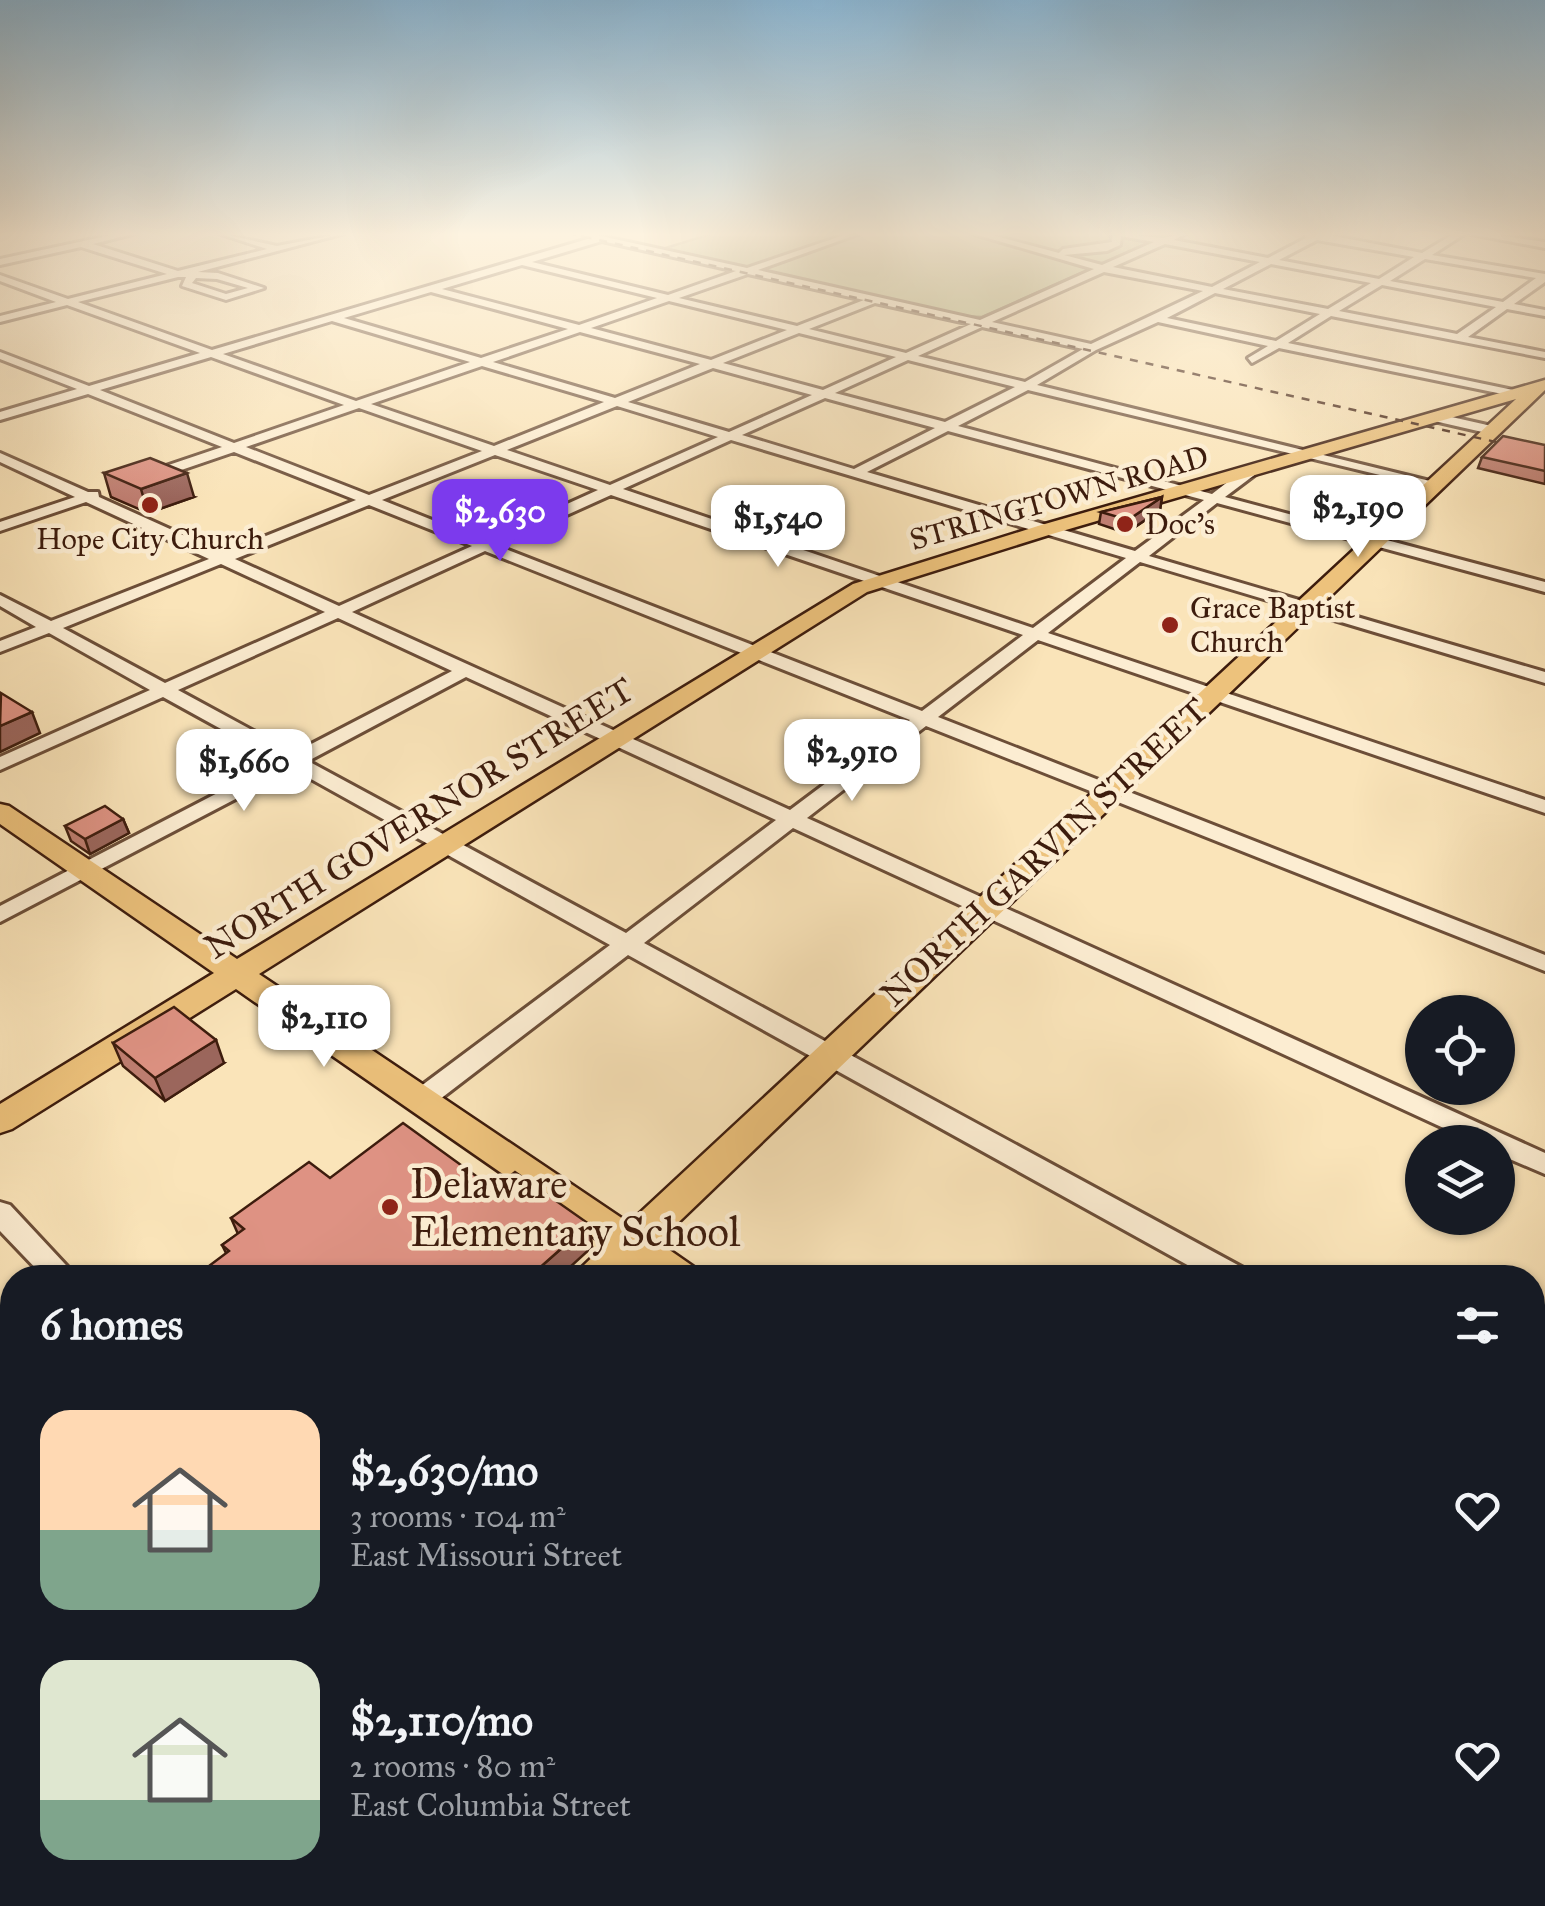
<!DOCTYPE html>
<html lang="en">
<head>
<meta charset="utf-8">
<style>
  :root { --surface:#171b24; --page:#242831; --text:#f1f3f6; --muted:#9ea1a6; --accent:#7c3aed }
  body { margin:0; font-family:"IM FELL Great Primer",serif; background:var(--page); color:var(--text); height:100vh; display:flex; flex-direction:column; font-size:38px; white-space:nowrap }
  * { box-sizing:border-box; margin:0 }
  p { font-size:32px; color:var(--muted) }
  .icon { flex:none; width:55px; height:55px; fill:none; stroke:currentColor; stroke-width:2; stroke-linecap:round; stroke-linejoin:round }
  .map { position:relative; flex:1; overflow:hidden }
  .details { position:absolute; left:0px; top:1265px; width:1545px; height:642px; display:flex; flex-direction:column; background:var(--surface); border-radius:40px 40px 0 0; box-shadow:0 2px 8px #0004 }
  .details>* { flex:none }
  .buttons { position:absolute; left:1405px; top:995px; display:grid; gap:20px }
  .buttons a { display:grid; place-items:center; width:110px; height:110px; border-radius:50%; background:var(--surface); box-shadow:0 2px 8px #0004; font-size:50px }
  .price { position:absolute; translate:-50% -85px; padding:0 22px; border-radius:20px; background:#fff; color:#222; font-size:32px; line-height:65px; filter:drop-shadow(0 2px 5px #0008) }
  .price::after { content:''; position:absolute; left:50%; top:60px; width:30px; height:22px; margin-left:-15px; background:inherit; clip-path:polygon(0 0,100% 0,50% 100%) }
  .price.active { background:var(--accent); color:#fff }
  ul { padding:0; list-style:none }
  li { display:flex; align-items:center; gap:30px; height:250px; padding:0 40px }
  li span { display:grid; place-items:center; flex:none; width:280px; height:200px; border-radius:30px; color:#555 }
  li>.icon { margin-inline-start:auto }
  span .icon { width:120px; height:120px; fill:#fffc; stroke-width:1 }
  li b { font-size:42px }
  h2 { display:flex; justify-content:space-between; align-items:center; height:120px; padding:0 40px; font-size:42px }
  .map>svg:first-child { display:block }
  .green { fill:#bdc490; stroke:#7d704e; stroke-width:2.5 }
  .lines { fill:none; stroke-linecap:round; stroke-linejoin:round }
  .minor-casing { stroke:#6c4e38; stroke-width:6 }
  .major-casing { stroke:#3d1c0d; stroke-width:5 }
  .minor { fill:#fcedd2; fill-rule:evenodd }
  .major { fill:#edc27c; fill-rule:evenodd }
  .rail { stroke:#3d1c0d; stroke-width:2.5; stroke-dasharray:8 8; stroke-linecap:butt }
  .wall { fill:#bf7e71; stroke:#3d1c0d; stroke-width:2.5 }
  .shaded-wall { fill:#9b665c; stroke:#3d1c0d; stroke-width:2.5 }
  .building { fill:#de9283; stroke:#3d1c0d; stroke-width:2.5 }
  .poi-dot { fill:#8f2418; stroke:#fcedd2; stroke-width:4 }
  .labels { text-anchor:middle; stroke-width:9; stroke-linejoin:round; paint-order:stroke }
  .far-street-label { font-size:30px; fill:#3d1c0d; stroke:#fcedd2 }
  .far-poi-label { font-size:30px; fill:#3d1c0d; stroke:#fcedd2; text-anchor:start }
  .street-label { font-size:35px; fill:#3d1c0d; stroke:#fcedd2 }
  .near-poi-label { font-size:42px; fill:#3d1c0d; stroke:#fcedd2; text-anchor:start }
</style>
</head>
<body>
<div class="map">
<svg width="1545" height="1906" viewBox="0 0 1545 1906">
  <rect width="100%" height="100%" fill="#fae4b9"/>
  <filter id="stains"><feTurbulence type="fractalNoise" baseFrequency=".002" numOctaves="4"/><feColorMatrix values="0 0 0 0 .2 0 0 0 0 .09 0 0 0 0 .02 0 0 0 .5 -.17"/></filter>
  <radialGradient id="worn" r=".72"><stop offset=".6" stop-color="#630" stop-opacity="0"/><stop offset="1" stop-color="#630" stop-opacity=".3"/></radialGradient>
  <path class="green" d="M714,233h457l-189,84 -22,-1 -298,-67z"/>
  <g class="lines">
    <defs>
      <path id="minor" d="M121,233h15l-43,11 85,27 89,-22 -49,-16 59,13 68,-13 -147,39 20,1 46,15 -38,12 -44,-14 4,-9h-8l-100,25 134,48 379,-112 -8,-3 4,-2 160,35 103,-35h11l-103,37 222,50 114,-51 -123,-36h13l75,20 4,-4 49,-7v-9l51,5 23,-5 -12,7 94,18 38,-20 -1,-4 13,-1 104,20 33,-20h29l61,9v6l-79,-15 -34,22 113,19v8l-31,22 31,6v6l-38,-7 -39,28 77,15v6l-214,-42 -43,27 225,47 4,1v6l-238,-49 -27,15 -4,-5 20,-12 -110,-24 -62,28 -59,35 401,98v6l-410,-99 -70,36 254,68 35,-27h10v6l-32,24 320,85v10l-328,-89 -68,53 396,116v11l-405,-121 -92,71 497,167v13l-507,-173 -100,77 607,238v16l-619,-245 -119,92 738,335v21l-47,-20v-12h-24l-681,-314 -149,115 603,327 4,8h-40l-583,-323 -197,151h-18l-4,-7 4,-7 197,-147 -317,-176 -293,153v-16l279,-145 -116,-64 -163,73v-13l150,-67 -101,-57 -49,19v-11l36,-14 -36,-21v-11l51,26 158,-62 -123,-57 -86,29v-9l75,-25 -75,-35v-9l88,39h10l1,5 124,56 133,-53 -122,-48 -82,28h-10v-6l80,-27 -134,-53 -88,26v-8l77,-23 -77,-30v-7l89,34 111,-33 -133,-48 -67,17v-6l56,-14 -56,-21v-6l68,24 99,-25 -86,-27 -81,18v-6zM1121,236l33,6 -52,23 -38,-10 43,-4 13,-6zM1317,240l97,17 -35,22 -100,-19zM602,241l134,30 -68,24 -136,-33zM1165,244l95,18 -48,25 -99,-20zM1425,259l111,19 -33,24 -113,-21zM1271,264l100,19 -43,26 -105,-20zM522,265l135,33 -78,27 -137,-36zM1104,272l99,19 -112,53 -99,-22zM748,274l116,26 -67,26 -118,-28zM196,278l21,1 31,9 -22,6 -34,-11zM1382,285l114,22 -39,27 -118,-23zM431,292l137,37 -87,29 -137,-40zM1215,293l105,21 -44,27 -109,-23zM669,301l118,29 -76,30 -120,-32zM875,303l96,21 -65,29 -97,-24zM332,321l138,41 -114,39 -133,-47zM982,327l101,22 -58,33 -107,-26zM580,332l120,32 -85,34 -122,-36zM799,333l97,24 -73,33 -100,-27zM211,357l133,48 -110,38 -134,-53zM908,360l107,27 -70,35 -110,-29zM482,366l122,36 -110,44 -123,-42zM713,368l99,27 -83,37 -101,-30zM825,398l110,30 -81,41 -112,-34zM617,406l101,31 -108,48 -103,-35zM359,408l123,43 -113,44 -123,-48zM948,431l256,69 -69,51 -268,-79zM731,440l395,118 -93,70 -410,-139zM495,455l103,35 -113,51 -103,-41zM611,495l412,140 -101,76 -424,-165zM369,505l103,41 -133,60 -104,-47zM485,551l425,169 -120,90 -438,-198zM221,564l104,48 -160,71 -102,-55zM338,618l114,53 -158,82 -116,-63zM466,677l310,143 -150,113 -318,-172z
        M1434,413l62,14 1,3 -6,4 -61,-14v-6z
        M0,1202l10,3 68,73h-33l-45,-47z
        M12,1386v32l-12,5v-32z
        M1532,1425l13,5v31l-13,-5z
        M1545,1635v65l-13,6v-66z
        M681,1895h47l4,11h-46z
        M795,1895h44l-5,11h-43z"/>
      <path id="major" d="M1545,380v10l-887,852 36,25 6,11h-49l-18,-13 -12,13h-45l6,-11 23,-22 -369,-256 -224,140 -12,4v-29l214,-131 -214,-149v-20l9,2 228,153 616,-375 185,-58zM1516,399l-887,824 -370,-249 608,-382 185,-58z
        M12,1800v58l-12,5v-58z
        M1532,1831l13,5v55l-13,-5z"/>
    </defs>
    <use href="#minor" class="minor-casing"/>
    <use href="#major" class="major-casing"/>
    <use href="#minor" class="minor"/>
    <use href="#major" class="major"/>
    <path class="rail" d="M568,233l977,220"/>
  </g>
  <path class="wall" d="M1545,445v39l-67,-16 4,-11z
    M104,473l90,24 -46,16 -37,-16z
    M1162,497l-2,13 -34,23 -27,-9 2,-12z
    M123,819l6,14 -39,21 -19,-13 -6,-15z
    M113,1043l111,20 -59,38 -42,-35z
    M330,1178l164,11 95,35 3,23 -366,6 -4,-8 16,-11 -7,-16z"/>
  <path class="shaded-wall" d="M187,473l7,24 -46,16 -7,-24z
    M1162,497l-2,13 -34,23 2,-13z
    M32,712l8,21 -40,19v-26z
    M123,819l6,14 -39,21 -5,-15z
    M216,1040l8,23 -59,38 -10,-23z
    M589,1224l3,23 -34,31h-30z"/>
  <path class="building" d="M1503,436l42,9v26l-63,-14z
    M150,458l37,15 -46,16 -37,-16z
    M1162,497l-34,23 -27,-8z
    M1,693l31,19 -32,14z
    M105,806l18,13 -38,20 -20,-13z
    M174,1007l42,33 -61,38 -42,-35z
    M403,1123l91,66 21,-17 74,52 -61,54h-335l36,-27 -7,-6 22,-16 -13,-11 78,-56 21,16z"/>
  <linearGradient id="sky" x2="0" y2="1"><stop stop-color="#8bb7d5"/><stop offset="0.47" stop-color="#fdf3e0"/><stop offset="1" stop-color="#fdf3e0" stop-opacity="0"/></linearGradient>
  <rect width="1545" height="499" fill="url(#sky)"/>
  <g class="poi-dot">
    <circle cx="150" cy="505" r="10"/>
    <circle cx="1125" cy="524" r="10"/>
    <circle cx="1170" cy="625" r="10"/>
    <circle cx="390" cy="1207" r="10"/>
  </g>
  <g class="labels">
    <g class="far-street-label">
      <text transform="translate(1059 498) rotate(-16)" y="10">STRINGTOWN ROAD</text>
    </g>
    <g class="far-poi-label">
      <text x="1145" y="534">Doc's</text>
      <text x="150" y="549" text-anchor="middle">Hope City Church</text>
      <text x="1190" y="618">Grace Baptist<tspan x="1190" dy="34">Church</tspan></text>
    </g>
    <g class="street-label">
      <text transform="translate(419 818) rotate(-32)" y="12">NORTH GOVERNOR STREET</text>
      <text transform="translate(1044 852) rotate(-43)" y="12">NORTH GARVIN STREET</text>
    </g>
    <g class="near-poi-label">
      <text x="410" y="1198">Delaware<tspan x="410" dy="48">Elementary School</tspan></text>
    </g>
  </g>
  <rect width="100%" height="100%" filter="url(#stains)"/>
  <rect width="100%" height="100%" fill="url(#worn)"/>
</svg>
<div class="buttons">
<a><svg class="icon" aria-label="locate" viewBox="0 0 24 24"><circle cx="12" cy="12" r="6"/><path d="M12 2v4M12 18v4M2 12h4M18 12h4"/></svg></a>
<a><svg class="icon" aria-label="layers" viewBox="0 0 24 24"><path d="M12 4l9 5-9 5-9-5zM3 14l9 5 9-5"/></svg></a>
</div>
<b class="price" style="left:1358px;top:560px">$2,190</b>
<b class="price active" style="left:500px;top:564px">$2,630</b>
<b class="price" style="left:778px;top:570px">$1,540</b>
<b class="price" style="left:852px;top:804px">$2,910</b>
<b class="price" style="left:244px;top:814px">$1,660</b>
<b class="price" style="left:324px;top:1070px">$2,110</b>
<section class="details">
<h2>6 homes<svg class="icon" aria-label="filters" viewBox="0 0 24 24"><path d="M4 7h16M4 17h16"/><circle cx="9" cy="7" r="2"/><circle cx="15" cy="17" r="2"/></svg></h2>
<ul>
<li><span style="background:linear-gradient(#ffd9b3 60%,#7fa58c 0)"><svg class="icon" aria-label="home" viewBox="0 0 24 24"><path d="M3 11l9-7 9 7M6 9v11h12V9"/></svg></span><div><b>$2,630/mo</b><p>3 rooms · 104 m²</p><p>East Missouri Street</p></div><svg class="icon" aria-label="heart" viewBox="0 0 24 24"><path d="M12 20l-8-8c-3-5 5-10 8-4 3-6 11-1 8 4z"/></svg></li>
<li><span style="background:linear-gradient(#dfe7d0 70%,#7fa58c 0)"><svg class="icon" aria-label="home" viewBox="0 0 24 24"><path d="M3 11l9-7 9 7M6 9v11h12V9"/></svg></span><div><b>$2,110/mo</b><p>2 rooms · 80 m²</p><p>East Columbia Street</p></div><svg class="icon" aria-label="heart" viewBox="0 0 24 24"><path d="M12 20l-8-8c-3-5 5-10 8-4 3-6 11-1 8 4z"/></svg></li>
</ul>
</section>
</div>
</body>
</html>
